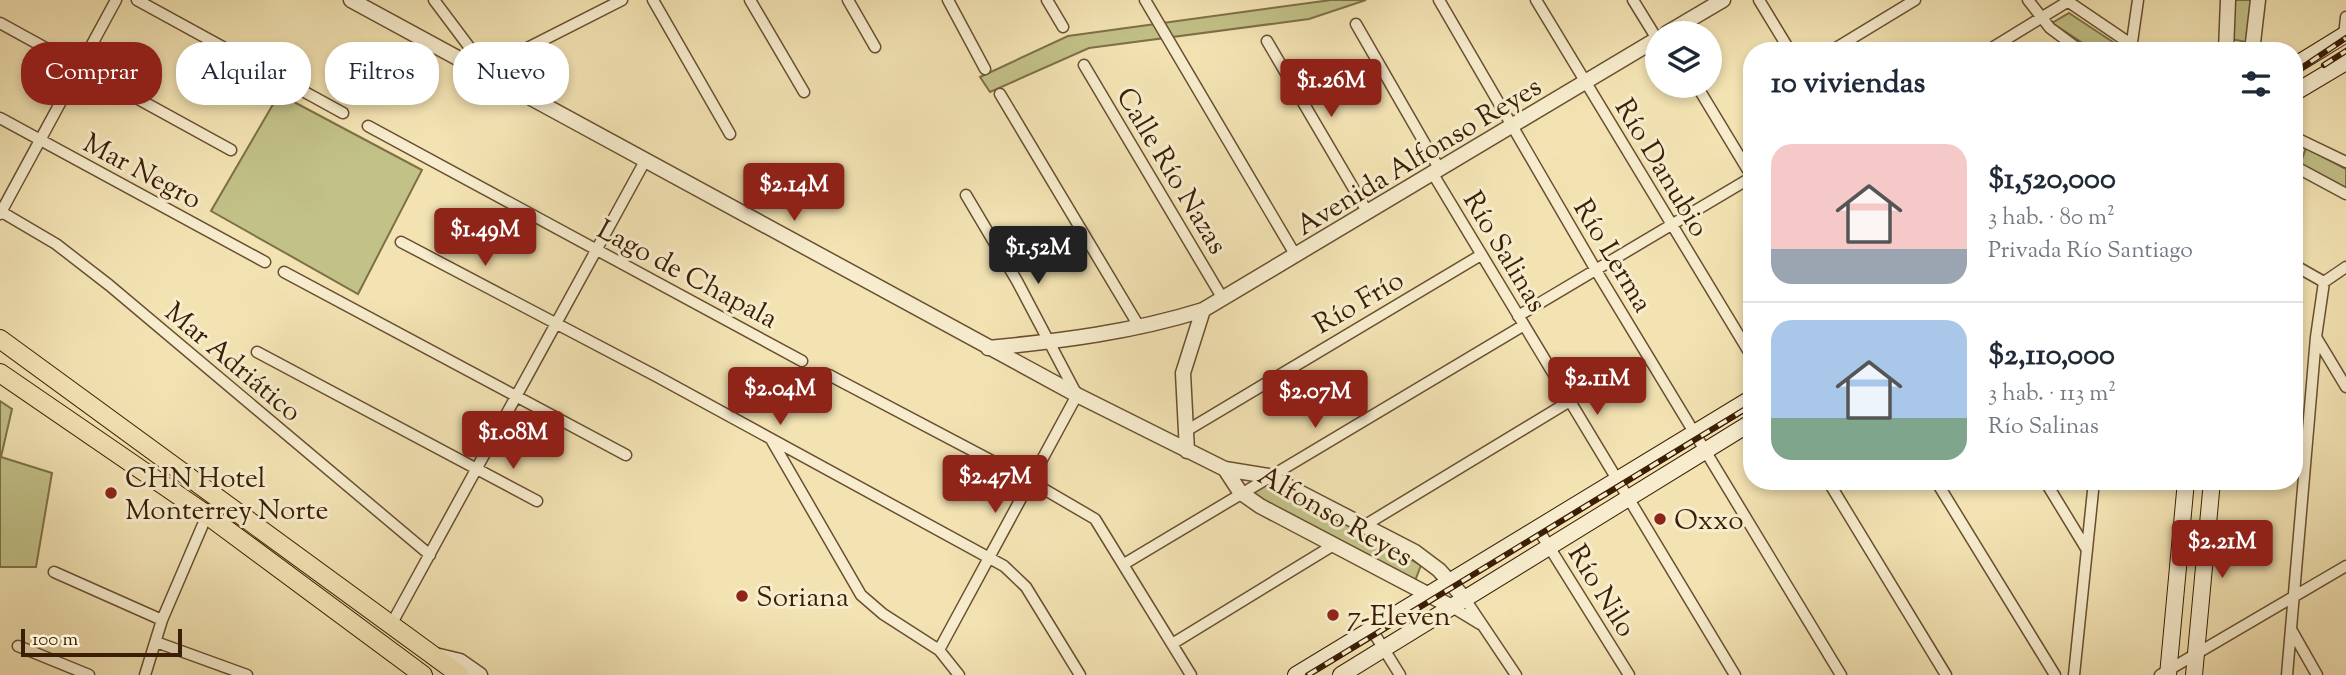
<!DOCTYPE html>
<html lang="es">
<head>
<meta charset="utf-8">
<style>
  :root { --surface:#fff; --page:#f6f6f7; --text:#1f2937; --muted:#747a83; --line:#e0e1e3; --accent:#8f2418 }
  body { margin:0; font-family:"Sorts Mill Goudy",serif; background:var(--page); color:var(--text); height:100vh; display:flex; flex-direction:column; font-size:26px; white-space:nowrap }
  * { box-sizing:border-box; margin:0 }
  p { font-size:23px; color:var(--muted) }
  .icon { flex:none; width:38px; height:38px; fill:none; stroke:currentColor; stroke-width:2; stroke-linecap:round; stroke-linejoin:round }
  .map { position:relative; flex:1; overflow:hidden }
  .panel { position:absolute; left:1743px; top:42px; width:560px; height:448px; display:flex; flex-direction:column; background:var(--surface); border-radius:28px; box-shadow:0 4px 10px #0003 }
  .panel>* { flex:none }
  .banner { position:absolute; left:21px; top:42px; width:665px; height:63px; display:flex; gap:14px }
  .fabs { position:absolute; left:1645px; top:21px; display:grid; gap:14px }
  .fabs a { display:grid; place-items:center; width:77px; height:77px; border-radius:50%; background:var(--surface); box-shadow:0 4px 10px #0003; font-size:35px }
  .scale { position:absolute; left:21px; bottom:18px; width:161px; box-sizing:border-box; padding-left:7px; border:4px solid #3b1e04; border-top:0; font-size:19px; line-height:24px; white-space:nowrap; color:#3b1e04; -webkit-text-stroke:5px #f7edce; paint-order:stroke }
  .price { position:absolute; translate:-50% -60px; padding:0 16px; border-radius:7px; background:var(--accent); color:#fff; font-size:23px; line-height:46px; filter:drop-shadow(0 2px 4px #0008) }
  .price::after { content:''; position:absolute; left:50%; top:42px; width:21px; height:16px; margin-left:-10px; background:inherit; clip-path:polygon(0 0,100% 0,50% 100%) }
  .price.on { background:#222; color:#fff }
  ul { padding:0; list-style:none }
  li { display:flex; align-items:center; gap:21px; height:175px; padding:0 28px }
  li+li { border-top:2px solid var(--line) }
  li span { display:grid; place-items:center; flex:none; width:196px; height:140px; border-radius:21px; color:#555 }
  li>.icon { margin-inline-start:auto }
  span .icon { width:84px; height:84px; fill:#fffc; stroke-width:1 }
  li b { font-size:30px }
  h2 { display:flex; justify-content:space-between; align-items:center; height:84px; padding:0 28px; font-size:30px }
  .tag { padding:0 24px; border-radius:28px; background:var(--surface); box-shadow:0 4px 10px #0003; font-size:24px; line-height:63px }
  .tag.on { background:var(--accent); color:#fff }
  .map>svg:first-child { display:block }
  .green { fill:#c2c188; stroke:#7e7046; stroke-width:2 }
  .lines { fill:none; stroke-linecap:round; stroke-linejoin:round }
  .minor-casing { stroke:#694f30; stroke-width:13 }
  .tertiary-casing { stroke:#694f30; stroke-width:17 }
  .secondary-casing { stroke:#3b1e04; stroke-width:18 }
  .trunk-casing { stroke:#3b1e04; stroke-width:20 }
  .minor { stroke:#f7edce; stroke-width:10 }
  .tertiary { stroke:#f7edce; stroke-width:14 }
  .secondary { stroke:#f7edce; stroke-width:16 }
  .trunk { stroke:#f3e3b3; stroke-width:18 }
  .rail-casing { stroke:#3b1e04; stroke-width:6 }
  .rail { stroke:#f7edce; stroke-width:3.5; stroke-dasharray:10; stroke-linecap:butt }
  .poi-dot { fill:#8f2418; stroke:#f7edce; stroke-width:2.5 }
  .labels { text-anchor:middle; stroke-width:6; stroke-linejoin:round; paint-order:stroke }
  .street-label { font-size:28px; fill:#3b1e04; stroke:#f7edce }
  .poi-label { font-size:28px; fill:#3b1e04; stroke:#f7edce; text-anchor:start }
</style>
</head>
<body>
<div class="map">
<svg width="2346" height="675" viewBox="0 0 2346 675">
  <rect width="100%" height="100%" fill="#f3e3b3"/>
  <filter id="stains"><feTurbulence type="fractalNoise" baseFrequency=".00286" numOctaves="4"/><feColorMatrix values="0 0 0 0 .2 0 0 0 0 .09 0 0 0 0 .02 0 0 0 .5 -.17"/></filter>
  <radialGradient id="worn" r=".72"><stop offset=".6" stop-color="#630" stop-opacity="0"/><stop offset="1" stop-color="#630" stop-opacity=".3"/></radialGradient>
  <path class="green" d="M1331,0h35l-57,19 -220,29 -99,44 -10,-15 88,-41z
    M2235,0h20l-4,43 -20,-4z
    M2069,13l53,35 -2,3h-25l-43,-28z
    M279,94l143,76 -64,124 -147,-83z
    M2306,148l40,21v25l-48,-24z
    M0,401l12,8 -11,48 51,16 -16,94h-36z
    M1270,483l151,82 -6,16 -166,-86 7,-8z"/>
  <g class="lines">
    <defs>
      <path id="minor" d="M137,0l206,113
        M434,0l54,72
        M653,0l77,134
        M750,0l54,92
        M848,0l27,47
        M948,0l37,69
        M1047,0l16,27
        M1145,0l151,256
        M1439,0l158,272 244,403
        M1536,0l216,357
        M1633,0l24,39
        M1759,0l31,51
        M2028,0l22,28 31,23
        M2066,0l75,51
        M0,23l231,127
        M1356,24l84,146
        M2344,36l2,-19
        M1267,41l101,172
        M2131,49l7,-49
        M1831,51l84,-51
        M1987,51l80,-49
        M1084,65l139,234
        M486,69l136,-69
        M1000,94l140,234
        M0,118l265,144
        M368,126l434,235
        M2294,137l52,25
        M2294,166l52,28
        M1433,174l302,501
        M0,211l56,33 53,41 321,270
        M0,214l116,-214
        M401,242l255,134 348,190 22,21 54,88
        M2294,265l30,17
        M284,272l342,183
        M2324,282l22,-15
        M1518,316l234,-139 -55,-91
        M2316,337l30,50
        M257,352l280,149
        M829,375l201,106 65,38 96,156
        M1186,431l295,-176
        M772,441l89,154 22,19 56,36 20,25
        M1828,481l118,194
        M1936,481l119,194
        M2045,481l42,69
        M1362,527l208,-126
        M1538,529l91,146
        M1124,564l400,-239
        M54,572l108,48
        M1465,599l51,76
        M1452,607l28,17
        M392,623l253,-462
        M1372,630l28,45
        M2292,631l25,44
        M156,642l91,33
        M1172,644l160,-98
        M18,646l71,29
        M939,650l138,-255 -60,-114 -51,-86
        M145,675l17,-55 45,-105
        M2074,675l20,-194
        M2160,675l186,-109
        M2287,675l29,-338 8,-55"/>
      <path id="tertiary" d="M351,0l726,395 148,74 43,7 147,76 24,18 26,29
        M1667,33l56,-33
        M2226,51l2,-51
        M2252,51l6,-51
        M988,348c73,-7 145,-16 215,-38l454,-271
        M1187,451l-4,-78 20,-63
        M1225,469l15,23 20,14 192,101
        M435,655l25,6 20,14"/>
      <path id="secondary" d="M2294,66l52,-32
        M2294,93l52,-31
        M1296,675l456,-277
        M1341,675l411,-253
        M2168,675l18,-194
        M2194,675l18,-194"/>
      <path id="trunk" d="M0,339l460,336
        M0,373l207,142 216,160"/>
    </defs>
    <use href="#minor" class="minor-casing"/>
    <use href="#tertiary" class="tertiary-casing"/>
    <use href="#secondary" class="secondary-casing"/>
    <use href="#trunk" class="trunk-casing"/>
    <use href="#minor" class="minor"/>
    <use href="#tertiary" class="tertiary"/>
    <use href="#secondary" class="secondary"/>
    <use href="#trunk" class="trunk"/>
    <defs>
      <path id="rail" d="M2324,65l22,-14
        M2294,73l52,-35
        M1308,675l444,-270"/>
    </defs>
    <use href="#rail" class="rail-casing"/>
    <use href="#rail" class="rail"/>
  </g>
  <g class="poi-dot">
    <circle cx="111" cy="493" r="7"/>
    <circle cx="1660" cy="519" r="7"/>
    <circle cx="742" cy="596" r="7"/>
    <circle cx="1333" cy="615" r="7"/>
  </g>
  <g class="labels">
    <g class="street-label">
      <text transform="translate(1418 155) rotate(-31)" y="10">Avenida Alfonso Reyes</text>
      <text transform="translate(1663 167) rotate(59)" y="10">Río Danubio</text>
      <text transform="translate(143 170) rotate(28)" y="10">Mar Negro</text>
      <text transform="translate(1173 170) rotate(59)" y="10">Calle Río Nazas</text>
      <text transform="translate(1506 251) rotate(59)" y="10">Río Salinas</text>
      <text transform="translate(1614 255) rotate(59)" y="10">Río Lerma</text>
      <text transform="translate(688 273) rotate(28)" y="10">Lago de Chapala</text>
      <text transform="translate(1358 301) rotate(-30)" y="10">Río Frío</text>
      <text transform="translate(234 361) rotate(40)" y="10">Mar Adriático</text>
      <text transform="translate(1336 515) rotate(30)" y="10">Alfonso Reyes</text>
      <text transform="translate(1603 590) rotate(58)" y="10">Río Nilo</text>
    </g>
    <g class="poi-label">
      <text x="125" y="487">CHN Hotel<tspan x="125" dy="32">Monterrey Norte</tspan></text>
      <text x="1674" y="529">Oxxo</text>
      <text x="756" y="606">Soriana</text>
      <text x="1347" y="625">7-Eleven</text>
    </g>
  </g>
  <rect width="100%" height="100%" filter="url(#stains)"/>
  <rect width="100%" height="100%" fill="url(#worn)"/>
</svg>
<div class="fabs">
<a><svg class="icon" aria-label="layers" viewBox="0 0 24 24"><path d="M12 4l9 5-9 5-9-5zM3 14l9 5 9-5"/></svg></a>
</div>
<div class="scale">100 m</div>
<b class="price" style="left:1331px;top:119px">$1.26M</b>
<b class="price" style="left:794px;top:223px">$2.14M</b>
<b class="price" style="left:485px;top:268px">$1.49M</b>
<b class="price on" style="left:1038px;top:286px">$1.52M</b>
<b class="price" style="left:1597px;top:417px">$2.11M</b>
<b class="price" style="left:780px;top:427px">$2.04M</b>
<b class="price" style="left:1315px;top:430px">$2.07M</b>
<b class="price" style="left:513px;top:471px">$1.08M</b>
<b class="price" style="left:995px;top:515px">$2.47M</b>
<b class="price" style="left:2222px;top:580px">$2.21M</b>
<div class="banner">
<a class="tag on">Comprar</a>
<a class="tag">Alquilar</a>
<a class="tag">Filtros</a>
<a class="tag">Nuevo</a>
</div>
<section class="panel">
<h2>10 viviendas<svg class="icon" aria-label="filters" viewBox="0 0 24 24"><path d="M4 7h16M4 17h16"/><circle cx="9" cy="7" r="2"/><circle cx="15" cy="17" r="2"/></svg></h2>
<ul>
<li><span style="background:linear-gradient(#f6c9c9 75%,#9aa5b1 0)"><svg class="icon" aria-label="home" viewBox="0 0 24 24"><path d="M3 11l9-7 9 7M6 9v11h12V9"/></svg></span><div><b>$1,520,000</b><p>3 hab. · 80 m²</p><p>Privada Río Santiago</p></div></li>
<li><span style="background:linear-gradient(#a9c7e8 70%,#7fa58c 0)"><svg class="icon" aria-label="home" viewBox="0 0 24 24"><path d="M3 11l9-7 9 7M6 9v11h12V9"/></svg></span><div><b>$2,110,000</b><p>3 hab. · 113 m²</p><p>Río Salinas</p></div></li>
</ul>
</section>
</div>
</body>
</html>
